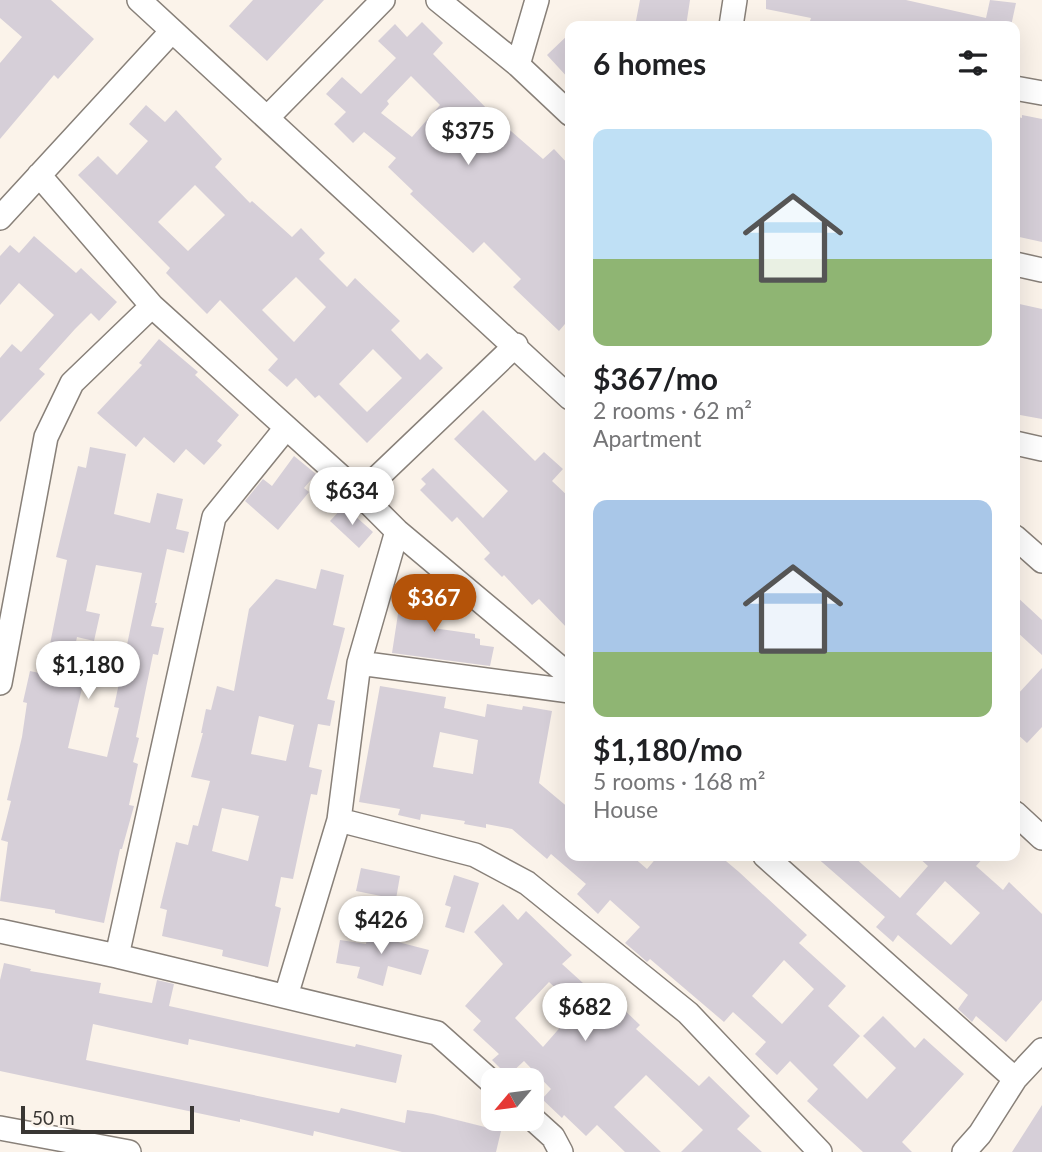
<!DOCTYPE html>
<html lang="en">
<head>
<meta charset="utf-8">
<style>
  :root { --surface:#fff; --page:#f2f2f2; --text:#202124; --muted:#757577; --accent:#b45309 }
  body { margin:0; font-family:Lato,sans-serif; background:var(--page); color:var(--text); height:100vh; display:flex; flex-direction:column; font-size:26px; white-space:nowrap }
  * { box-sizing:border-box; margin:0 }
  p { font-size:23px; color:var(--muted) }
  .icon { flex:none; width:38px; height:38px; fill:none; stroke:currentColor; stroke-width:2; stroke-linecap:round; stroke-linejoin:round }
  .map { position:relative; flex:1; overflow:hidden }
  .details { position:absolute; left:565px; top:21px; width:455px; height:840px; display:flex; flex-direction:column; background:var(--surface); border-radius:14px; box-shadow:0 7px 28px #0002 }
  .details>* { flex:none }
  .needle { width:46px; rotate:241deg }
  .tools { position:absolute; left:481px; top:1068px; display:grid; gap:14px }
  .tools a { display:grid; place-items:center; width:63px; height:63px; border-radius:14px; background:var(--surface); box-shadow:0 7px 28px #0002; font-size:35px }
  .scale { position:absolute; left:21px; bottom:18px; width:173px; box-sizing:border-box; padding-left:7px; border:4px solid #393633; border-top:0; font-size:19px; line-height:24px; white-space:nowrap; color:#393633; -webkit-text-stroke:5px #fbf3ea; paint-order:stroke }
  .price { position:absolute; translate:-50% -60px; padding:0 16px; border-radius:24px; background:#fff; color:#222; font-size:23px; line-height:46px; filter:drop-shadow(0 2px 4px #0008) }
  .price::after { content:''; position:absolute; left:50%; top:42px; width:21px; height:16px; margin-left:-10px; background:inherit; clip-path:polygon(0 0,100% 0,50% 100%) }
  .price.selected { background:var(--accent); color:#fff }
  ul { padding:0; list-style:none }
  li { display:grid; align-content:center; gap:14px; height:371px; padding:0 28px }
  li span { display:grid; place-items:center; height:217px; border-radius:14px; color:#555 }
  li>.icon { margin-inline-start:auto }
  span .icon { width:126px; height:126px; fill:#fffc; stroke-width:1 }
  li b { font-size:30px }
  h2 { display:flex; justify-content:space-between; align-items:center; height:84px; padding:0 28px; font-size:30px }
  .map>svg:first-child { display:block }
  .building { fill:#d6cfd8; fill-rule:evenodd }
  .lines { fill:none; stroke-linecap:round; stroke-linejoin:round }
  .minor-casing { stroke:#888079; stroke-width:26 }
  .minor { stroke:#fff; stroke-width:23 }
</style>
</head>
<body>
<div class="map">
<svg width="1042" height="1152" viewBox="0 0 1042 1152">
  <rect width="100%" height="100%" fill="#fbf3ea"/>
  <path class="building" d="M0,0h51l43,39 -36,40 -4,-4 -54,64v-76l22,-26 -22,-19z
    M253,0h71l-57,61 -38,-35z
    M640,0h50l-4,26h-51z
    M766,0h140l80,18 4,-18 26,3 -5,23h-177l-24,-5 1,-3 -45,-9z
    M422,22l21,21 -10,11 62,63 48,42 11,-10 16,17v152l-11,13 -46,-44 8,-8 -37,-37 -11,11 -63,-59 3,-3 -25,-24 8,-9 -32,-26 -11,11 -19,-19 12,-12 -20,-18 16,-17 19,17 35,-36 -18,-17 17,-17 12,13zM411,76l29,29 -28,32 -31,-24 8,-9 -2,-3z
    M570,33v47l-23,-25z
    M146,105l19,17 11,-12 46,49 -7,8 35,36 2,-2 40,36 9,-9 24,25 -6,6 28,28 8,-9 45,43 -9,9 29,30 7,-7 16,15 -76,75 -48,-48 -4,3 -19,-20 -9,9 -19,-17 10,-11 -58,-59 -13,14 -41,-41 4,-5 -92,-93 20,-19 19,19 31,-34 -19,-17zM195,185l30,30 -37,36 -30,-29zM296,277l30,30 -32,35 -32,-32zM373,349l29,29 -35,34 -28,-28z
    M1022,115l20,4v123l-27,-6v-120l7,2z
    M34,236l42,37 5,-5 36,34 -18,19 -8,-8 -16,16 -36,40 6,5 -45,48v-64l12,-14 9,8 33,-37 -35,-32 -19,22v-49l10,-11 9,8z
    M1015,303l27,6v110l-27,-5z
    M159,339l39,33 -3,3 44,40 -22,26 5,4 -18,20 -18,-16 -12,14 -30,-26 -8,10 -39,-34 45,-48 -3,-2z
    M483,410l52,51 9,-9 19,17 -11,12 18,17v133l-31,-32 -7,6 -28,-30 -2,2 -18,-18 6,-6 -33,-36 -5,5 -32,-32 6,-6 -5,-5 12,-11 50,50 25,-27 -54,-52z
    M90,447l36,7 -12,60 36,9 7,-30 26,6 -7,30 13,3 -5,21 -17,-4 -12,54h2l-6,23 13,2 -6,27 -5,-1 -17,83 3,1 -6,24 5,2 -9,41 5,1 -12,43h-2l-16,74 -49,-10v-3l-55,-9 8,-59 -7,-2 10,-39 -4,-1 15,-63 5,-34 -4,-1 7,-31 14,3 23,-114 -11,-3 22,-91 8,2zM96,565l46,8 -28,134 5,1 -12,49 -39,-9 15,-64 -15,-4 9,-43 17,4 6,-27 -14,-3z
    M294,456l22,18 -12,14 5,4 -31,38 -33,-29 18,-22 9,7z
    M344,506l29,26 -14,16 -29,-27z
    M321,569l23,6 -11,50 12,3 -18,71 8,2 -5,25 -12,-2 -9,43 13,3 -5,25 -6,-1 -18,85 -12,-2 -6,29 6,2 -13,59 -46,-11 1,-6 -61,-14 5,-26 -7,-2 16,-66 12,3 5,-20 5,1 12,-45 -19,-4 12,-44h-2l5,-24 5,1 6,-24 17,5 15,-82 27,-30 40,10zM259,716l35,9 -8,36 -35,-7zM222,808l37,8 -11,45 -36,-10z
    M402,588l36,8 -5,32 42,6v4l5,1v6l14,2 -4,19 -98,-13z
    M1015,595l27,25v35l-27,-25z
    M1042,668v59l-15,16 -12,-11v-35z
    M380,686l66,11 -2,11 41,9 2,-13 35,6 1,-4 29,5 -13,72 31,26v47h62l15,13 11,-13h62l19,16 68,63 -8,8 47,43 -18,20 32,30 -27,29 34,34 29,-31 -33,-32 20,-20 32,32 9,-10 40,36 -62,68 10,10h-49l-56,-51 11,-12 -28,-28 -13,14 -22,-21 11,-12 -33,-30 -9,10 -74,-63 -3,3 -9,-8 -13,-11 15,-16 -30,-27 -12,14 -21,-20 9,-10 -35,-30 -4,5 -35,-30 -26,-5v4l-22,-4 1,-3 -44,-7 -1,6 -22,-5 2,-6 -41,-7zM440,732l38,8 -5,34 -40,-7zM784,960l30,29 -32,35 -30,-28z
    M815,856h38l47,42 28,-32 -11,-10h68l-9,10 27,24 6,-8 33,32v86l-36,42 -30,-26 -4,6 -14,-13 10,-14 -70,-60 -5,7 -17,-15 9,-10zM945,881l35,32 -29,32 -35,-31z
    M361,868l39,8 -4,23 -40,-8z
    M454,875l25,8 -15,50 -19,-6 6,-20 -6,-2z
    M503,904l15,16 8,-9 46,44 -10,9 32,29 6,-6 40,38 -4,4 63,57 10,-10 41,40 -13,13 25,23h-81l22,-22 -57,-55 -32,32 47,45h-36l-28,-27 -11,11 -22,-21 -2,3 -20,-19 9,-10 -27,-28 -16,15 -16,-16 7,-6 -26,-24 8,-9 -16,-15 38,-42 -29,-32zM549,982l28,26 -34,39 -28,-29z
    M369,928l27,6 -2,7 35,9 -8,25 -33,-9 -5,20 -26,-8 3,-11 -24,-4 4,-23 26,4z
    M4,963l27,6 -1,2 71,12 -2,10 53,10 5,-23 17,4 -5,22 186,41 1,-3 46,11 -6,28 -207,-44 -1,6 -95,-21 -7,36 253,53 2,-5 64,15 2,-13 26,4 68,17 -5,21h-94l-88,-21 -1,5 -73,-17v3l-240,-51v-91z
    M1042,1105v47h-30z"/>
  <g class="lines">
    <defs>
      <path id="minor" d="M139,0l431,398
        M438,0l80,65 52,49
        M731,26l4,-26
        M518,65l19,-65
        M1015,88l27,5
        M267,118l116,-118
        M39,175l113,131 208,188 37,37 173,145
        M0,218l172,-187
        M1015,264l27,6
        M1015,443l27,6
        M360,494l156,-149
        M397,531l-38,132 -20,157 136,35 52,28 161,130 132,139
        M1015,537l27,24
        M359,663l211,28
        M0,683l46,-246 26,-54 80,-77
        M1015,813l27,25
        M765,856l250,223
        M0,931l117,25 320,77 57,51
        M117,956l97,-439 72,-89
        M286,996l53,-176
        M532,1118l21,19 8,15
        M0,1128l129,24
        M964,1152l16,-18 35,-55 27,-29"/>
    </defs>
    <use href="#minor" class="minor-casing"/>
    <use href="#minor" class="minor"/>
  </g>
</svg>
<div class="tools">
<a><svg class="needle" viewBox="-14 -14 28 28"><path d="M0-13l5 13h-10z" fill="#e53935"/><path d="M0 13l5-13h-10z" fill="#757577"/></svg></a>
</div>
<div class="scale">50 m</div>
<b class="price" style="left:468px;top:167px">$375</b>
<b class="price" style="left:352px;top:527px">$634</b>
<b class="price selected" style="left:434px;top:634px">$367</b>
<b class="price" style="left:88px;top:701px">$1,180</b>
<b class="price" style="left:381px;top:956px">$426</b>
<b class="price" style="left:585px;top:1043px">$682</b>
<section class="details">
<h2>6 homes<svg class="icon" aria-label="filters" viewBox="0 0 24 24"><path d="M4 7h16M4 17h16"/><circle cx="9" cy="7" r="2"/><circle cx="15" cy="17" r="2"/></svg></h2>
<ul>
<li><span style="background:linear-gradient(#bfe0f5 60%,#8fb573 0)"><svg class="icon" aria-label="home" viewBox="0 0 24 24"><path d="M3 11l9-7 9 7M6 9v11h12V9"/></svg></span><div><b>$367/mo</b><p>2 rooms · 62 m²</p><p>Apartment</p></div></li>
<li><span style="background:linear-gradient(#a9c7e8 70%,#8fb573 0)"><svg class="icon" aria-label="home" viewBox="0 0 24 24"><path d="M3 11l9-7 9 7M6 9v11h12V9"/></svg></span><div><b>$1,180/mo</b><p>5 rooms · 168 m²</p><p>House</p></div></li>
</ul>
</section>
</div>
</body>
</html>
